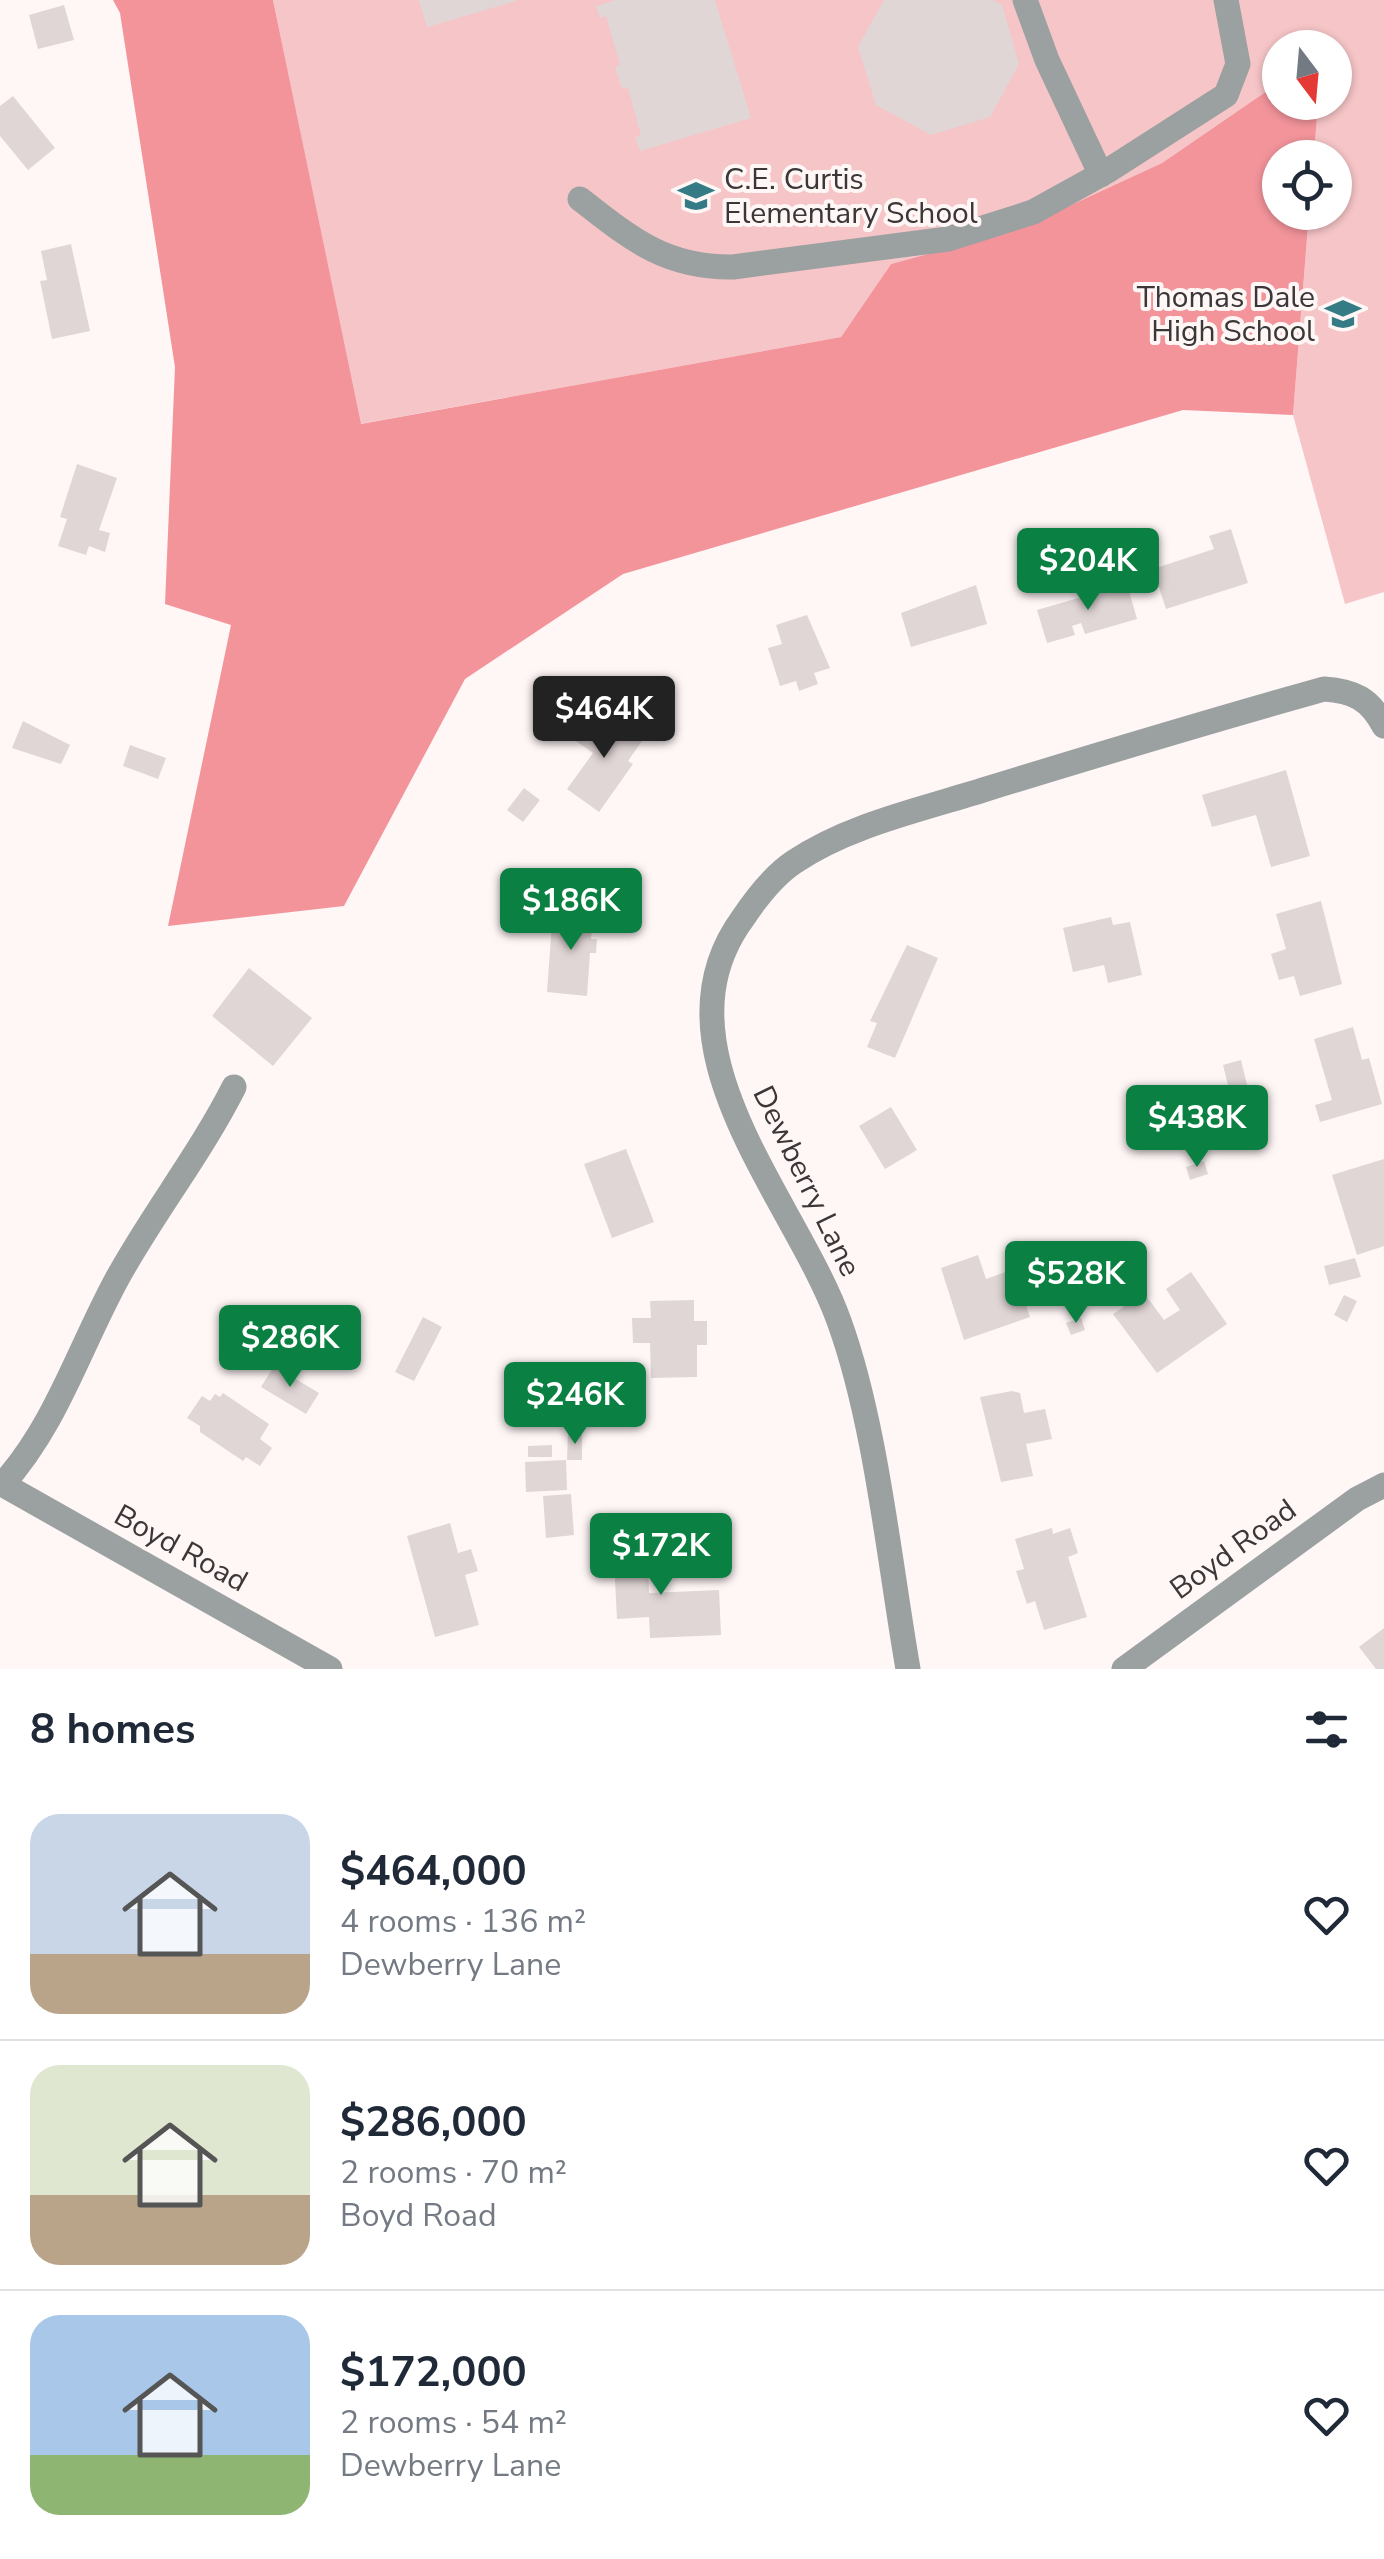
<!DOCTYPE html>
<html lang="en">
<head>
<meta charset="utf-8">
<style>
  :root { --surface:#fff; --page:#f2f2f3; --text:#1f2937; --muted:#747a83; --line:#e0e1e3; --accent:#0b8043 }
  body { margin:0; font-family:"Nunito Sans",sans-serif; background:var(--page); color:var(--text); height:100vh; display:flex; flex-direction:column; font-size:38px; white-space:nowrap }
  * { box-sizing:border-box; margin:0 }
  p { font-size:32px; color:var(--muted) }
  .icon { flex:none; width:55px; height:55px; fill:none; stroke:currentColor; stroke-width:2; stroke-linecap:round; stroke-linejoin:round }
  .map { position:relative; height:1669px; overflow:hidden }
  .details { display:flex; flex-direction:column; background:var(--surface); flex:1 }
  .details>* { flex:none }
  .needle { width:65px; rotate:164deg }
  .fabs { position:absolute; left:1262px; top:30px; display:grid; gap:20px }
  .fabs a { display:grid; place-items:center; width:90px; height:90px; border-radius:50%; background:var(--surface); box-shadow:0 2px 8px #0004; font-size:50px }
  .price { position:absolute; translate:-50% -85px; padding:0 22px; border-radius:10px; background:var(--accent); color:#fff; font-size:32px; line-height:65px; filter:drop-shadow(0 2px 5px #0008) }
  .price::after { content:''; position:absolute; left:50%; top:60px; width:30px; height:22px; margin-left:-15px; background:inherit; clip-path:polygon(0 0,100% 0,50% 100%) }
  .price.current { background:#222; color:#fff }
  ul { padding:0; list-style:none }
  li { display:flex; align-items:center; gap:30px; height:250px; padding:0 30px }
  li+li { border-top:2px solid var(--line) }
  li span { display:grid; place-items:center; flex:none; width:280px; height:200px; border-radius:30px; color:#555 }
  li>.icon { margin-inline-start:auto }
  span .icon { width:120px; height:120px; fill:#fffc; stroke-width:1 }
  li b { font-size:42px }
  h2 { display:flex; justify-content:space-between; align-items:center; height:120px; padding:0 30px; font-size:42px }
  .map>svg:first-child { display:block }
  .green { fill:#f6c5c7 }
  .forest { fill:#f3949b }
  .building { fill:#e1d6d6 }
  .lines { fill:none; stroke-linecap:round; stroke-linejoin:round }
  .minor { stroke:#9ba0a1; stroke-width:25 }
  .labels { text-anchor:middle; stroke-width:8; stroke-linejoin:round; paint-order:stroke }
  .poi-label { font-size:30px; fill:#3b3637; stroke:#fff6f6; text-anchor:start }
  .street-label { font-size:30px; fill:#3b3637; stroke:#fff6f6 }
</style>
</head>
<body>
<div class="map">
<svg width="1384" height="1669" viewBox="0 0 1384 1669">
  <rect width="100%" height="100%" fill="#fff6f6"/>
  <path class="green" d="M273,0h1111v592l-39,12 -52,-189 16,-202 26,-1v-54l-21,-1 4,-54 17,-1v-54h-55v34l-118,81 -143,66 -128,35 -50,73 -481,87z"/>
  <path class="forest" d="M113,0h160l88,424 480,-87 50,-73 128,-35 143,-66 118,-81v20l38,1 -4,54 -34,1v54l29,1 -16,202 -110,-5 -560,164 -158,105 -121,227 -176,20 63,-301 -66,-21 10,-237 -55,-354z"/>
  <path class="building" d="M419,0h96l1,1 -89,26z
    M616,0h99l36,118 -111,33 -5,-14 6,-1 -13,-49 -6,2 -7,-22 5,-2 -14,-49 -6,2 -4,-12z
    M884,0h109l9,5 17,59 -29,53 -59,18 -55,-30 -18,-58z
    M64,5l10,35 -36,9 -9,-34z
    M13,96l42,52 -27,22 -28,-34v-30z
    M71,244l19,87 -38,8 -12,-58 7,-1 -6,-29z
    M77,464l40,14 -18,52 11,3 -5,19 -16,-6 -3,9 -28,-9 9,-27 -7,-2z
    M1231,529l17,54 -82,26 -13,-40 61,-20 -5,-13z
    M1127,584l10,35 -52,15 -4,-11 -9,3 3,9 -28,8 -10,-33z
    M976,585l11,39 -76,23 -10,-34z
    M807,615l23,53 -16,5 4,11 -19,7 -3,-10 -16,5 -12,-38 14,-4 -6,-19z
    M611,715l33,23 -16,23 5,3 -34,48 -32,-23 26,-36 -20,-14 12,-17 14,11z
    M23,721l47,24 -9,19 -49,-16z
    M130,745l36,13 -8,21 -35,-13z
    M1286,770l24,86 -39,11 -15,-52 -44,12 -10,-32z
    M524,788l16,12 -17,22 -16,-12z
    M1321,901l21,83 -42,12 -6,-20 -15,4 -8,-26 15,-5 -10,-35z
    M553,910l40,3 -2,26h6l-1,14h-6l-3,43 -40,-4z
    M1111,917l2,8 17,-3 12,53 -34,8 -4,-18 -31,7 -10,-44z
    M907,945l31,13 -43,100 -28,-11 10,-24 -7,-2z
    M249,968l63,50 -39,48 -61,-50z
    M1353,1027l9,33 7,-2 13,46 -62,18 -5,-17 17,-5 -18,-61z
    M1241,1060l7,29 -18,4 -7,-28z
    M891,1107l26,43 -32,19 -26,-43z
    M626,1149l28,73 -42,16 -28,-74z
    M1384,1159v87l-27,9 -25,-80z
    M1204,1161l4,13 -18,6 -4,-13z
    M978,1255l8,24 28,-10 16,48 -66,23 -23,-72z
    M1355,1258l6,19 -32,8 -5,-19z
    M1191,1272l36,52 -70,49 -44,-59 31,-21 20,27 16,-10 -14,-21z
    M1344,1295l13,6 -10,21 -13,-7z
    M694,1300v21h13v24h-10v32l-46,1 -1,-35h-17l-1,-25h19l-1,-17z
    M423,1317l19,10 -28,54 -19,-9z
    M1081,1318l4,12 -14,5 -5,-12z
    M274,1366l45,27 -13,21 -45,-27z
    M1012,1391l8,2 4,20 21,-4 7,30 -26,5 7,32 -32,6 -21,-85z
    M223,1393l46,31 -9,15 12,9 -12,18 -14,-9 -3,4 -43,-29v-6l-13,-8 15,-22 8,5 5,-7 5,3z
    M568,1433h14v27h-15z
    M552,1445v12h-24v-11z
    M566,1460l1,30 -41,2 -1,-30z
    M571,1494l3,41 -28,3 -3,-42z
    M450,1523l8,30 13,-4 7,22 -13,4 14,50 -44,12 -28,-101z
    M1052,1528l1,6 17,-6 8,25 -10,4 19,60 -43,13 -9,-29 -8,3 -11,-33 8,-2 -9,-30z
    M647,1539l2,54 70,-3 2,45 -71,3 -1,-21 -32,2 -4,-78z
    M1384,1628v41h-8l-17,-22z"/>
  <g class="lines">
    <path class="minor" d="M1025,0l22,60 54,115
      M580,199c51,40 86,69 153,68l215,-28 85,-27 76,-42 117,-75 12,-31 -12,-64
      M0,1483l330,186
      M2,1485c55,-61 77,-137 116,-208 36,-65 82,-123 116,-190
      M908,1669c-19,-109 -32,-246 -69,-348 -43,-120 -191,-274 -96,-403 14,-21 30,-42 51,-56 55,-37 126,-52 189,-72 114,-35 227,-69 341,-101 30,2 46,10 60,37
      M1124,1669l233,-170 27,-14"/>
  </g>
  <defs>
    <symbol id="school-bare" viewBox="-9 -9 18 18"><path d="M0-5L7-2L0 1L-7-2ZM-4 1L0 2.5L4 1V4Q0 6-4 4Z" fill="#347b85" stroke="#fff6f6" stroke-width="2.5" paint-order="stroke"/></symbol>
  </defs>
  <g fill-rule="evenodd">
    <use href="#school-bare" x="671" y="171" width="50" height="50"/>
    <use href="#school-bare" x="1318" y="289" width="50" height="50"/>
  </g>
  <g class="labels">
    <g class="poi-label">
      <text x="724" y="189">C.E. Curtis<tspan x="724" dy="34">Elementary School</tspan></text>
      <text x="1315" y="307" text-anchor="end">Thomas Dale<tspan x="1315" dy="34">High School</tspan></text>
    </g>
    <g class="street-label">
      <text transform="translate(807 1181) rotate(64)" y="10">Dewberry Lane</text>
      <text transform="translate(181 1548) rotate(29)" y="10">Boyd Road</text>
      <text transform="translate(1233 1549) rotate(-36)" y="10">Boyd Road</text>
    </g>
  </g>
</svg>
<div class="fabs">
<a><svg class="needle" viewBox="-14 -14 28 28"><path d="M0-13l5 13h-10z" fill="#e53935"/><path d="M0 13l5-13h-10z" fill="#747a83"/></svg></a>
<a><svg class="icon" aria-label="locate" viewBox="0 0 24 24"><circle cx="12" cy="12" r="6"/><path d="M12 2v4M12 18v4M2 12h4M18 12h4"/></svg></a>
</div>
<b class="price" style="left:1088px;top:613px">$204K</b>
<b class="price current" style="left:604px;top:761px">$464K</b>
<b class="price" style="left:571px;top:953px">$186K</b>
<b class="price" style="left:1197px;top:1170px">$438K</b>
<b class="price" style="left:1076px;top:1326px">$528K</b>
<b class="price" style="left:290px;top:1390px">$286K</b>
<b class="price" style="left:575px;top:1447px">$246K</b>
<b class="price" style="left:661px;top:1598px">$172K</b>
</div>
<section class="details">
<h2>8 homes<svg class="icon" aria-label="filters" viewBox="0 0 24 24"><path d="M4 7h16M4 17h16"/><circle cx="9" cy="7" r="2"/><circle cx="15" cy="17" r="2"/></svg></h2>
<ul>
<li><span style="background:linear-gradient(#c9d6e8 70%,#b9a48a 0)"><svg class="icon" aria-label="home" viewBox="0 0 24 24"><path d="M3 11l9-7 9 7M6 9v11h12V9"/></svg></span><div><b>$464,000</b><p>4 rooms · 136 m²</p><p>Dewberry Lane</p></div><svg class="icon" aria-label="heart" viewBox="0 0 24 24"><path d="M12 20l-8-8c-3-5 5-10 8-4 3-6 11-1 8 4z"/></svg></li>
<li><span style="background:linear-gradient(#dfe7d0 65%,#b9a48a 0)"><svg class="icon" aria-label="home" viewBox="0 0 24 24"><path d="M3 11l9-7 9 7M6 9v11h12V9"/></svg></span><div><b>$286,000</b><p>2 rooms · 70 m²</p><p>Boyd Road</p></div><svg class="icon" aria-label="heart" viewBox="0 0 24 24"><path d="M12 20l-8-8c-3-5 5-10 8-4 3-6 11-1 8 4z"/></svg></li>
<li><span style="background:linear-gradient(#a9c7e8 70%,#8fb573 0)"><svg class="icon" aria-label="home" viewBox="0 0 24 24"><path d="M3 11l9-7 9 7M6 9v11h12V9"/></svg></span><div><b>$172,000</b><p>2 rooms · 54 m²</p><p>Dewberry Lane</p></div><svg class="icon" aria-label="heart" viewBox="0 0 24 24"><path d="M12 20l-8-8c-3-5 5-10 8-4 3-6 11-1 8 4z"/></svg></li>
</ul>
</section>
</body>
</html>
